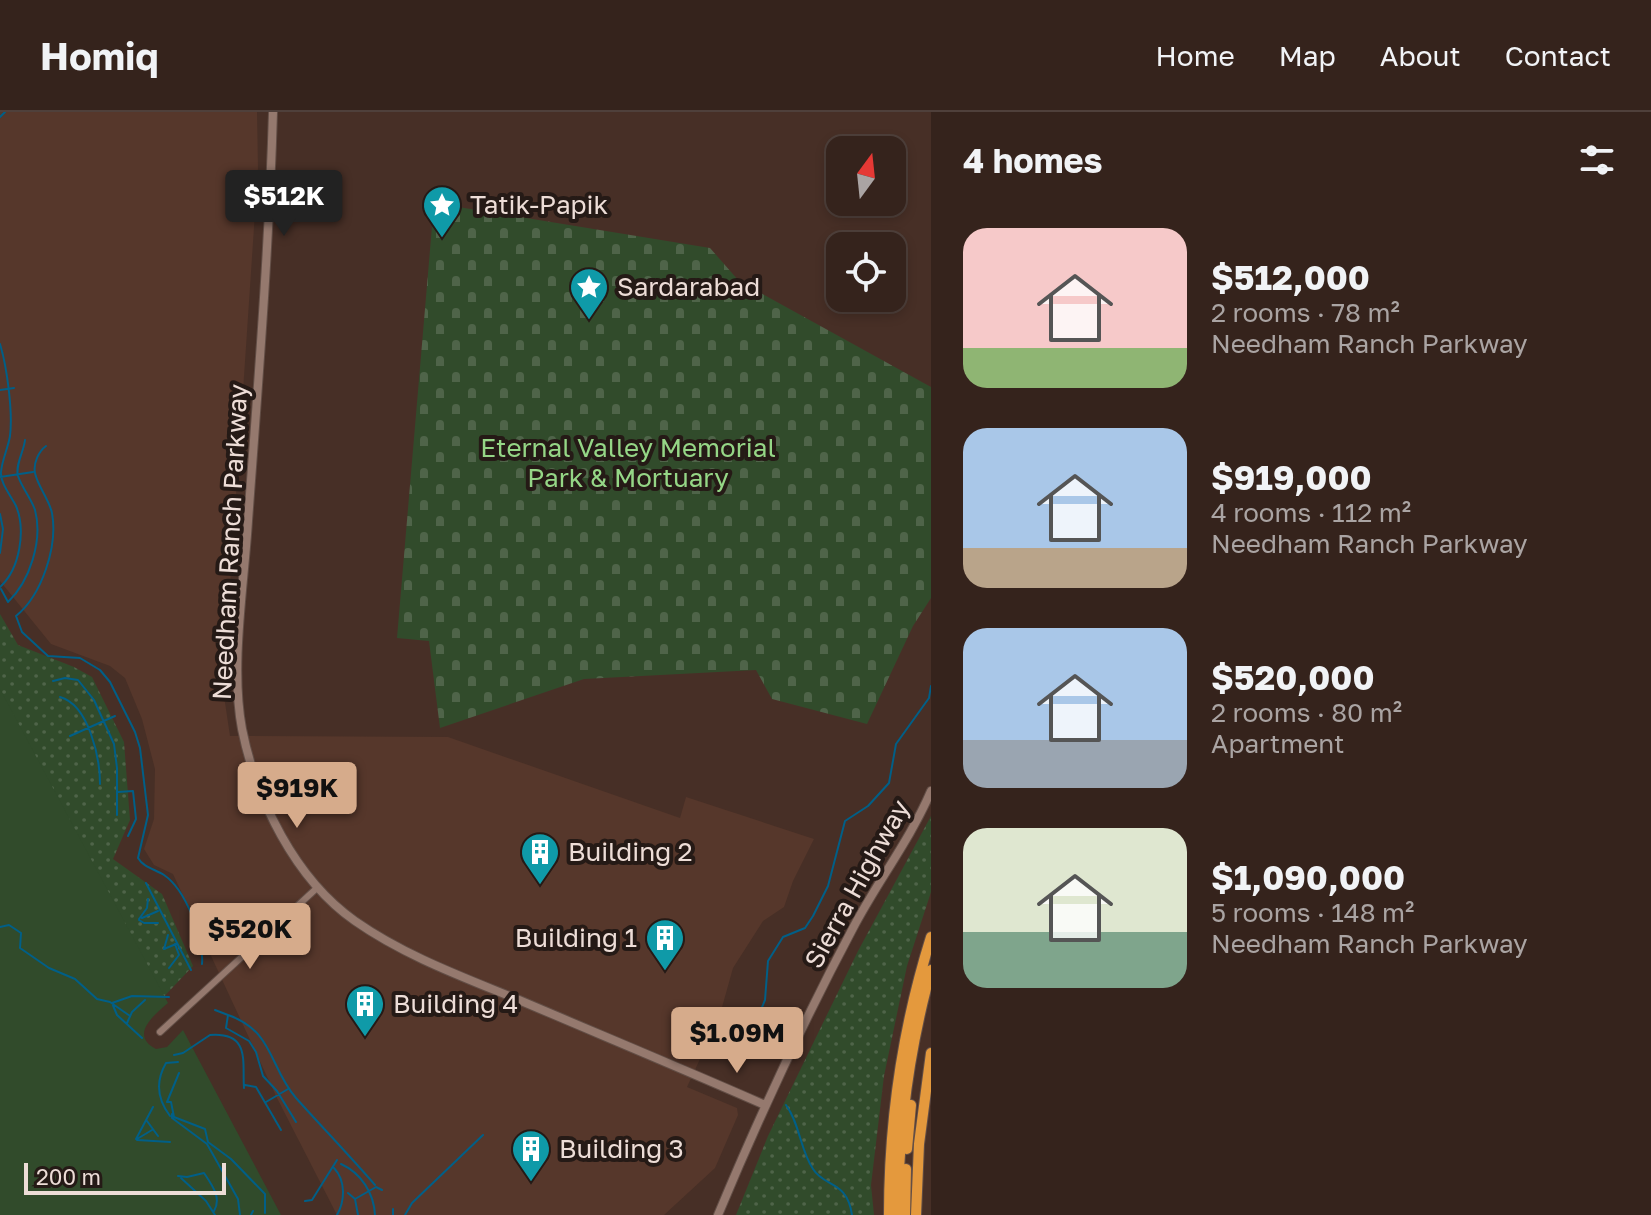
<!DOCTYPE html>
<html lang="en">
<head>
<meta charset="utf-8">
<style>
  :root { --surface:#35231c; --page:#402f29; --text:#f1f3f6; --muted:#aaa4a3; --line:#4f403b; --accent:#d6ab8b }
  body { margin:0; font-family:"Golos Text",sans-serif; background:var(--page); color:var(--text); height:100vh; display:flex; flex-direction:column; font-size:30px; white-space:nowrap }
  * { box-sizing:border-box; margin:0 }
  p { font-size:26px; color:var(--muted) }
  .icon { flex:none; width:44px; height:44px; fill:none; stroke:currentColor; stroke-width:2; stroke-linecap:round; stroke-linejoin:round }
  .map { position:relative; flex:1; overflow:hidden }
  .details { display:flex; flex-direction:column; background:var(--surface); width:720px }
  .details>* { flex:none }
  .needle { width:52px; rotate:15deg }
  .controls { position:absolute; left:826px; top:24px; display:grid; gap:16px }
  .controls a { display:grid; place-items:center; width:80px; height:80px; border-radius:16px; background:var(--surface); box-shadow:0 4px 12px #0003,0 0 0 2px var(--line); font-size:40px }
  .scale { position:absolute; left:24px; bottom:20px; width:202px; box-sizing:border-box; padding-left:8px; border:4px solid #edddd7; border-top:0; font-size:22px; line-height:28px; white-space:nowrap; color:#edddd7; -webkit-text-stroke:6px #251a16; paint-order:stroke }
  .price { position:absolute; translate:-50% -68px; padding:0 18px; border-radius:8px; background:var(--accent); color:#111; font-size:26px; line-height:52px; filter:drop-shadow(0 2px 4px #0008) }
  .price::after { content:''; position:absolute; left:50%; top:48px; width:24px; height:18px; margin-left:-12px; background:inherit; clip-path:polygon(0 0,100% 0,50% 100%) }
  .price.active { background:#222; color:#fff }
  ul { padding:0; list-style:none }
  li { display:flex; align-items:center; gap:24px; height:200px; padding:0 32px }
  li span { display:grid; place-items:center; flex:none; width:224px; height:160px; border-radius:24px; color:#555 }
  li>.icon { margin-inline-start:auto }
  span .icon { width:96px; height:96px; fill:#fffc; stroke-width:1 }
  li b { font-size:34px }
  h2 { display:flex; justify-content:space-between; align-items:center; height:96px; padding:0 32px; font-size:34px }
  header { display:flex; align-items:center; gap:48px; box-sizing:border-box; height:112px; padding:0 40px; background:var(--surface); border-bottom:2px solid var(--line) }
  header strong { font-size:38px }
  nav { display:flex; gap:44px; margin-inline-start:auto; font-size:28px }
  main { display:flex; flex:1; min-height:0 }
  .map>svg:first-child { display:block }
  .built { fill:#56372b }
  .grass { fill:url(#grass-dots) }
  .cemetery { fill:url(#cemetery-stones) }
  .park { fill:#314b2b }
  .lines { fill:none; stroke-linecap:round; stroke-linejoin:round }
  .stream { stroke:#015f87; stroke-width:2 }
  .street-casing { stroke:#624e46; stroke-width:8 }
  .secondary-casing { stroke:#624e46; stroke-width:10 }
  .highway-casing { stroke:#624e46; stroke-width:12 }
  .street { stroke:#95796e; stroke-width:6 }
  .secondary { stroke:#95796e; stroke-width:8 }
  .highway { stroke:#e4993d; stroke-width:10 }
  .labels { text-anchor:middle; stroke-width:8; stroke-linejoin:round; paint-order:stroke }
  .poi-label { font-size:26px; fill:#edddd7; stroke:#251a16; text-anchor:start }
  .park-label { font-size:26px; fill:#95d686; stroke:#251a16 }
  .street-label { font-size:26px; fill:#edddd7; stroke:#251a16 }
</style>
</head>
<body>
<header>
<strong>Homiq</strong>
<nav><a>Home</a><a>Map</a><a>About</a><a>Contact</a></nav>
</header>
<main>
<div class="map">
<svg width="931" height="1103" viewBox="0 0 931 1103">
  <defs>
    <pattern id="grass-dots" width="8" height="8" patternUnits="userSpaceOnUse" patternTransform="scale(2)"><rect width="8" height="8" fill="#314b2b"/><path d="M2 2h.1M6 6h.1" fill="none" stroke="#4f6449" stroke-width="1.8" stroke-linecap="round"/></pattern>
    <pattern id="cemetery-stones" width="16" height="16" patternUnits="userSpaceOnUse" patternTransform="scale(2)"><rect width="16" height="16" fill="#314b2b"/><path d="M2 7V4a2 2 0 0 1 4 0v3zM10 15v-3a2 2 0 0 1 4 0v3z" fill="#4f6449"/></pattern>
  </defs>
  <rect width="100%" height="100%" fill="#472f26"/>
  <path class="built" d="M0,0h257l1,56 -35,521 7,47 218,1 232,81 6,-21 128,42 -21,42 -9,26 -21,14 -30,47 -14,50 -32,69 50,21 1,7 -23,53 -51,47h-327l-60,-117 -104,-224 -19,-9 -10,-16 10,-30 1,-50 -13,-50 -17,-41 -15,-12 -59,-22 -51,-63z"/>
  <path class="grass" d="M0,502l18,31 56,22 18,10 32,65 6,78 -17,39 49,35 31,72 -57,60 -136,189z
    M931,704v76l-24,74 -23,110 -13,109 3,30h-138l32,-79 90,-185z"/>
  <path class="cemetery" d="M434,91l276,45 29,33 192,106v211l-18,28 -46,98 -95,-25 -16,-29 -172,9 -144,49 -11,-87 -32,-3z"/>
  <path class="park" d="M0,577l168,314c-14,12 -39,32 -12,46l11,-2 16,-17 98,185h-281z"/>
  <g class="lines">
    <path class="stream" d="M0,5l5,-5
      M0,232c7,23 13,68 10,92 -2,12 -8,24 -9,36 -1,11 10,24 15,34 10,24 4,63 -16,81
      M0,278l14,-2
      M46,334c-7,5 -13,17 -11,27 3,14 14,26 17,40 6,33 -10,82 -36,103l6,16 26,24 32,2 20,12 10,12 25,50 5,16 8,67 -10,43c6,10 17,11 26,17 22,15 40,63 38,89
      M0,365l33,-5
      M0,402l3,15 -3,24
      M1,477l7,13c22,-21 35,-62 27,-92 -4,-12 -13,-22 -17,-34 -3,-11 6,-25 7,-36
      M53,569l12,-3 13,2 16,20 20,44 3,24v47
      M60,585c29,8 40,61 40,87
      M70,624l45,-20
      M118,680l15,-1 3,28 -8,17
      M146,771l45,87
      M142,806l16,-7
      M139,807l8,-11 1,-9
      M139,808l5,3h14
      M0,815l9,-2 12,8 -1,15 29,20 26,11 22,20 13,3 20,14
      M164,837l4,-14
      M164,837l12,-5
      M169,856l10,-13 -4,-11
      M215,898l13,5 -2,13 23,13 7,11 7,24 14,15 19,31
      M228,903c46,16 41,52 68,83 26,29 53,57 79,87
      M127,911l5,-11 13,-12
      M750,924l15,-36 3,-39 15,-24 22,-9 8,-12 15,-30 17,-65 23,-15 21,-23 7,-39 33,-46 2,-12
      M142,926l-25,-23 -5,-12 20,-7 37,1
      M174,943l9,-2 27,-18c41,-3 32,27 34,53
      M179,961l-12,29h4l3,15 31,12 3,13 23,17 34,35v19
      M245,973l11,2 25,43
      M266,990l22,-13
      M786,993c14,19 14,45 27,64 12,19 34,11 39,46
      M172,1002v4l35,26 31,55 2,16
      M170,1004c-13,-17 -15,-34 -4,-53l12,-1
      M147,1009l11,15
      M136,1027l17,-32
      M137,1027l15,-9
      M137,1028l33,2
      M341,1052c20,9 33,29 34,51
      M334,1056c12,13 11,33 3,47
      M178,1064l9,1 17,-4c8,12 18,25 10,38
      M181,1066l25,23 9,14
      M348,1081l7,6 3,16
      M355,1087l21,-12 6,3
      M305,1089l7,-1 25,-40
      M393,1097v6
      M251,1103l2,-4
      M405,1103l7,-12 71,-68"/>
    <defs>
      <path id="street" d="M160,920l158,-145"/>
      <path id="secondary" d="M273,0c-4,137 -15,273 -25,409 -4,65 -18,145 -6,208 14,70 53,150 113,192 50,35 108,56 164,79 82,35 164,69 246,105
        M718,1103c41,-98 85,-193 135,-287 24,-46 57,-88 78,-137"/>
      <path id="highway" d="M907,1037l4,-44
        M889,1103c0,-94 14,-189 42,-278
        M898,1103c0,-83 11,-166 33,-245
        M905,1103l1,-46
        M916,1103l3,-71 12,-91"/>
    </defs>
    <use href="#street" class="street-casing"/>
    <use href="#secondary" class="secondary-casing"/>
    <use href="#highway" class="highway-casing"/>
    <use href="#street" class="street"/>
    <use href="#secondary" class="secondary"/>
    <use href="#highway" class="highway"/>
  </g>
  <defs>
    <symbol id="sight-pin" viewBox="-11 -11 22 30"><path d="M0 17L-7.5 6A9.5 9.5 0 1 1 7.5 6Z" fill="#0f9aa8" stroke="#251a16"/><path d="M0-6L1.8-2.2L6-1.7L2.9 1.2L3.7 5.4L0 3.3L-3.7 5.4L-2.9 1.2L-6-1.7L-1.8-2.2Z" fill="#fff"/></symbol>
    <symbol id="building-pin" viewBox="-11 -11 22 30"><path d="M0 17L-7.5 6A9.5 9.5 0 1 1 7.5 6Z" fill="#0f9aa8" stroke="#251a16"/><path d="M-4-6H4V6H1V3H-1V6H-4ZM-2.5-4.3h1.7v1.8h-1.7ZM.8-4.3h1.7v1.8H.8ZM-2.5-1h1.7V.8h-1.7ZM.8-1h1.7V.8H.8Z" fill="#fff"/></symbol>
  </defs>
  <g fill-rule="evenodd">
    <use href="#sight-pin" x="420" y="71" width="44" height="60"/>
    <use href="#sight-pin" x="567" y="153" width="44" height="60"/>
    <use href="#building-pin" x="518" y="718" width="44" height="60"/>
    <use href="#building-pin" x="643" y="804" width="44" height="60"/>
    <use href="#building-pin" x="343" y="870" width="44" height="60"/>
    <use href="#building-pin" x="509" y="1015" width="44" height="60"/>
  </g>
  <g class="labels">
    <g class="poi-label">
      <text x="470" y="102">Tatik-Papik</text>
      <text x="617" y="184">Sardarabad</text>
      <text x="568" y="749">Building 2</text>
      <text x="637" y="835" text-anchor="end">Building 1</text>
      <text x="393" y="901">Building 4</text>
      <text x="559" y="1046">Building 3</text>
    </g>
    <g class="park-label">
      <text x="628" y="345">Eternal Valley Memorial<tspan x="628" dy="30">Park &amp; Mortuary</tspan></text>
    </g>
    <g class="street-label">
      <text transform="translate(230 430) rotate(-87)" y="9">Needham Ranch Parkway</text>
      <text transform="translate(857 772) rotate(-61)" y="9">Sierra Highway</text>
    </g>
  </g>
</svg>
<div class="controls">
<a><svg class="needle" viewBox="-14 -14 28 28"><path d="M0-13l5 13h-10z" fill="#e53935"/><path d="M0 13l5-13h-10z" fill="#aaa4a3"/></svg></a>
<a><svg class="icon" aria-label="locate" viewBox="0 0 24 24"><circle cx="12" cy="12" r="6"/><path d="M12 2v4M12 18v4M2 12h4M18 12h4"/></svg></a>
</div>
<div class="scale">200 m</div>
<b class="price active" style="left:284px;top:126px">$512K</b>
<b class="price" style="left:297px;top:718px">$919K</b>
<b class="price" style="left:250px;top:859px">$520K</b>
<b class="price" style="left:737px;top:963px">$1.09M</b>
</div>
<section class="details">
<h2>4 homes<svg class="icon" aria-label="filters" viewBox="0 0 24 24"><path d="M4 7h16M4 17h16"/><circle cx="9" cy="7" r="2"/><circle cx="15" cy="17" r="2"/></svg></h2>
<ul>
<li><span style="background:linear-gradient(#f6c9c9 75%,#8fb573 0)"><svg class="icon" aria-label="home" viewBox="0 0 24 24"><path d="M3 11l9-7 9 7M6 9v11h12V9"/></svg></span><div><b>$512,000</b><p>2 rooms · 78 m²</p><p>Needham Ranch Parkway</p></div></li>
<li><span style="background:linear-gradient(#a9c7e8 75%,#b9a48a 0)"><svg class="icon" aria-label="home" viewBox="0 0 24 24"><path d="M3 11l9-7 9 7M6 9v11h12V9"/></svg></span><div><b>$919,000</b><p>4 rooms · 112 m²</p><p>Needham Ranch Parkway</p></div></li>
<li><span style="background:linear-gradient(#a9c7e8 70%,#9aa5b1 0)"><svg class="icon" aria-label="home" viewBox="0 0 24 24"><path d="M3 11l9-7 9 7M6 9v11h12V9"/></svg></span><div><b>$520,000</b><p>2 rooms · 80 m²</p><p>Apartment</p></div></li>
<li><span style="background:linear-gradient(#dfe7d0 65%,#7fa58c 0)"><svg class="icon" aria-label="home" viewBox="0 0 24 24"><path d="M3 11l9-7 9 7M6 9v11h12V9"/></svg></span><div><b>$1,090,000</b><p>5 rooms · 148 m²</p><p>Needham Ranch Parkway</p></div></li>
</ul>
</section>
</main>
</body>
</html>
